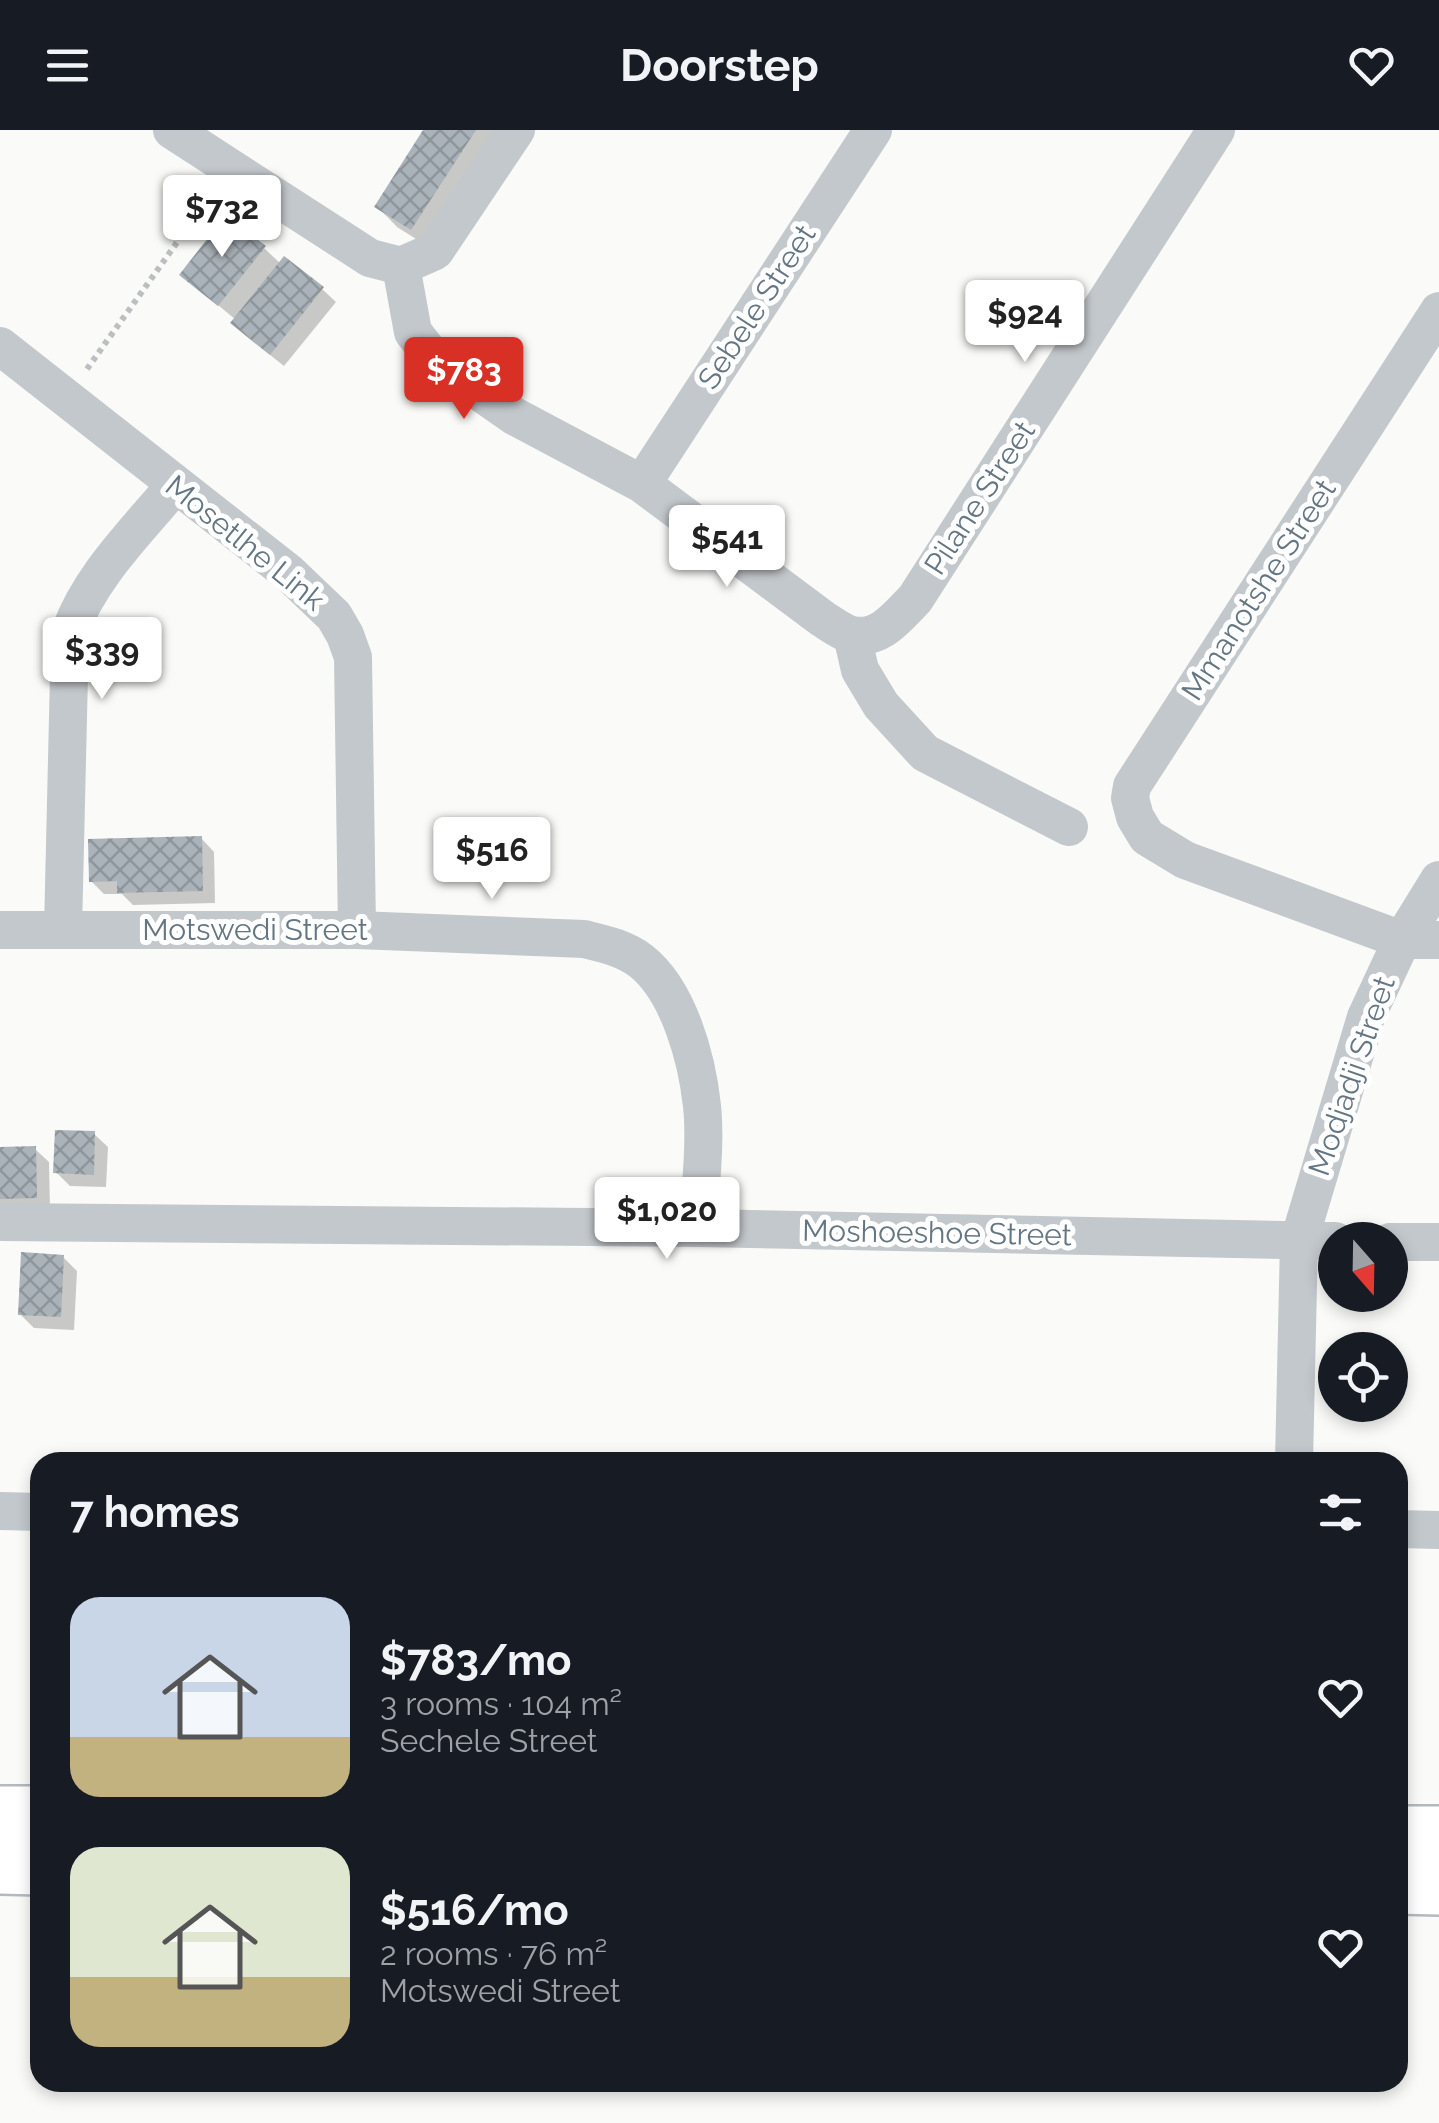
<!DOCTYPE html>
<html lang="en">
<head>
<meta charset="utf-8">
<style>
  :root { --surface:#171b24; --page:#20242c; --text:#f1f3f6; --muted:#9ea1a6; --accent:#d93025 }
  body { margin:0; font-family:Raleway,sans-serif; background:var(--page); color:var(--text); height:100vh; display:flex; flex-direction:column; font-size:38px; white-space:nowrap }
  * { box-sizing:border-box; margin:0 }
  p { font-size:32px; color:var(--muted) }
  .icon { flex:none; width:55px; height:55px; fill:none; stroke:currentColor; stroke-width:2; stroke-linecap:round; stroke-linejoin:round }
  .map { position:relative; flex:1; overflow:hidden }
  .sheet { position:absolute; left:30px; top:1322px; width:1378px; height:640px; display:flex; flex-direction:column; background:var(--surface); border-radius:30px; box-shadow:0 5px 15px #0003 }
  .sheet>* { flex:none }
  .needle { width:65px; rotate:160deg }
  .tools { position:absolute; left:1318px; top:1092px; display:grid; gap:20px }
  .tools a { display:grid; place-items:center; width:90px; height:90px; border-radius:50%; background:var(--surface); box-shadow:0 5px 15px #0003; font-size:50px }
  .price { position:absolute; translate:-50% -85px; padding:0 22px; border-radius:10px; background:#fff; color:#222; font-size:32px; line-height:65px; filter:drop-shadow(0 2px 5px #0008) }
  .price::after { content:''; position:absolute; left:50%; top:60px; width:30px; height:22px; margin-left:-15px; background:inherit; clip-path:polygon(0 0,100% 0,50% 100%) }
  .price.on { background:var(--accent); color:#fff }
  ul { padding:0; list-style:none }
  li { display:flex; align-items:center; gap:30px; height:250px; padding:0 40px }
  li span { display:grid; place-items:center; flex:none; width:280px; height:200px; border-radius:30px; color:#555 }
  li>.icon { margin-inline-start:auto }
  span .icon { width:120px; height:120px; fill:#fffc; stroke-width:1 }
  li b { font-size:42px }
  h2 { display:flex; justify-content:space-between; align-items:center; height:120px; padding:0 40px; font-size:42px }
  header { display:flex; justify-content:space-between; align-items:center; height:130px; padding:0 40px; background:var(--surface); font-size:45px; font-weight:700 }
  .map>svg:first-child { display:block }
  .shadow { fill:#0003 }
  .building { fill:url(#building-cross-hatch) }
  .lines { fill:none; stroke-linecap:round; stroke-linejoin:round }
  .secondary-casing { stroke:#b3babf; stroke-width:60 }
  .path { stroke:#bbbfc2; stroke-width:6; stroke-dasharray:5 5; stroke-linecap:butt }
  .minor { stroke:#c3c8cc; stroke-width:38 }
  .secondary { stroke:#fff; stroke-width:55 }
  .labels { text-anchor:middle; stroke-width:10; stroke-linejoin:round; paint-order:stroke }
  .street-label { font-size:30px; fill:#657683; stroke:#fff }
</style>
</head>
<body>
<header><svg class="icon" aria-label="menu" viewBox="0 0 24 24"><path d="M4 6h16M4 12h16M4 18h16"/></svg>Doorstep<svg class="icon" aria-label="heart" viewBox="0 0 24 24"><path d="M12 20l-8-8c-3-5 5-10 8-4 3-6 11-1 8 4z"/></svg></header>
<div class="map">
<svg width="1439" height="1993" viewBox="0 0 1439 1993">
  <defs>
    <pattern id="building-cross-hatch" width="8" height="8" patternUnits="userSpaceOnUse" patternTransform="scale(2.5)"><rect width="8" height="8" fill="#aab3b9"/><path d="M0 0l8 8M0 8l8-8" fill="none" stroke="#8e969c"/></pattern>
  </defs>
  <rect width="100%" height="100%" fill="#fafaf8"/>
  <path class="shadow" d="M426,0h83l-77,119 -35,-22 -20,-21z
    M264,118l17,16 41,25 14,13 -52,64 -38,-30 -13,-13 3,-3 -54,-45z
    M201,708l13,14 1,51 -82,2 -11,-11h-18l-13,-13z
    M94,1004l14,13 -2,40 -36,-1 -14,-14z
    M0,1019h35l14,13 1,49 -50,1z
    M63,1127l14,14 -3,59 -40,-2 -14,-14z"/>
  <path class="building" d="M423,0h53l-65,100 -37,-23z
    M226,85l40,31 -48,60 -39,-31z
    M284,126l40,31 -54,68 -40,-32z
    M202,706l1,55 -86,2v-12l-28,1 -1,-43z
    M55,1000l40,1 -1,44 -41,-2z
    M36,1016l1,52 -37,1v-52z
    M21,1122l43,3 -3,62 -43,-2z"/>
  <g class="lines">
    <defs>
      <path id="secondary" d="M0,1684h40
        M1398,1704h41
        M0,1736l40,1
        M1398,1756l41,1"/>
    </defs>
    <use href="#secondary" class="secondary-casing"/>
    <path class="path" d="M87,239l123,-173"/>
    <path class="minor" d="M172,0l198,128 31,8
      M401,136l12,66 14,18 24,22 63,44 128,68 181,135c8,5 20,14 29,16 28,6 46,-19 63,-36l301,-469
      M401,136l34,-15 81,-121
      M1439,181l-307,475 -2,12 5,19 12,20 38,23 217,80h37
      M0,216l289,227 45,43 11,19 8,22 4,273
      M642,354l231,-354
      M852,505l8,35 21,35 44,48 144,74
      M0,800h357l227,9c20,5 40,9 57,22 38,30 56,98 61,145 4,38 -2,84 -4,122
      M63,800l7,-298c20,-56 67,-101 105,-147
      M0,1092l698,6 637,13
      M1390,1112h49
      M1294,1332l5,-221 67,-224 36,-77 37,-60
      M0,1381l40,1
      M1398,1399l41,1"/>
    <use href="#secondary" class="secondary"/>
  </g>
  <g class="labels">
    <g class="street-label">
      <text transform="translate(757 177) rotate(-57)" y="10">Sebele Street</text>
      <text transform="translate(980 368) rotate(-57)" y="10">Pilane Street</text>
      <text transform="translate(245 413) rotate(39)" y="10">Mosetlhe Link</text>
      <text transform="translate(1259 460) rotate(-57)" y="10">Mmanotshe Street</text>
      <text x="255" y="810">Motswedi Street</text>
      <text transform="translate(1352 946) rotate(-71)" y="10">Modjadji Street</text>
      <text transform="translate(937 1103) rotate(1)" y="10">Moshoeshoe Street</text>
    </g>
  </g>
</svg>
<div class="tools">
<a><svg class="needle" viewBox="-14 -14 28 28"><path d="M0-13l5 13h-10z" fill="#e53935"/><path d="M0 13l5-13h-10z" fill="#9ea1a6"/></svg></a>
<a><svg class="icon" aria-label="locate" viewBox="0 0 24 24"><circle cx="12" cy="12" r="6"/><path d="M12 2v4M12 18v4M2 12h4M18 12h4"/></svg></a>
</div>
<b class="price" style="left:222px;top:130px">$732</b>
<b class="price" style="left:1025px;top:235px">$924</b>
<b class="price on" style="left:464px;top:292px">$783</b>
<b class="price" style="left:727px;top:460px">$541</b>
<b class="price" style="left:102px;top:572px">$339</b>
<b class="price" style="left:492px;top:772px">$516</b>
<b class="price" style="left:667px;top:1132px">$1,020</b>
<section class="sheet">
<h2>7 homes<svg class="icon" aria-label="filters" viewBox="0 0 24 24"><path d="M4 7h16M4 17h16"/><circle cx="9" cy="7" r="2"/><circle cx="15" cy="17" r="2"/></svg></h2>
<ul>
<li><span style="background:linear-gradient(#c9d6e8 70%,#c2b280 0)"><svg class="icon" aria-label="home" viewBox="0 0 24 24"><path d="M3 11l9-7 9 7M6 9v11h12V9"/></svg></span><div><b>$783/mo</b><p>3 rooms · 104 m²</p><p>Sechele Street</p></div><svg class="icon" aria-label="heart" viewBox="0 0 24 24"><path d="M12 20l-8-8c-3-5 5-10 8-4 3-6 11-1 8 4z"/></svg></li>
<li><span style="background:linear-gradient(#dfe7d0 65%,#c2b280 0)"><svg class="icon" aria-label="home" viewBox="0 0 24 24"><path d="M3 11l9-7 9 7M6 9v11h12V9"/></svg></span><div><b>$516/mo</b><p>2 rooms · 76 m²</p><p>Motswedi Street</p></div><svg class="icon" aria-label="heart" viewBox="0 0 24 24"><path d="M12 20l-8-8c-3-5 5-10 8-4 3-6 11-1 8 4z"/></svg></li>
</ul>
</section>
</div>
</body>
</html>
